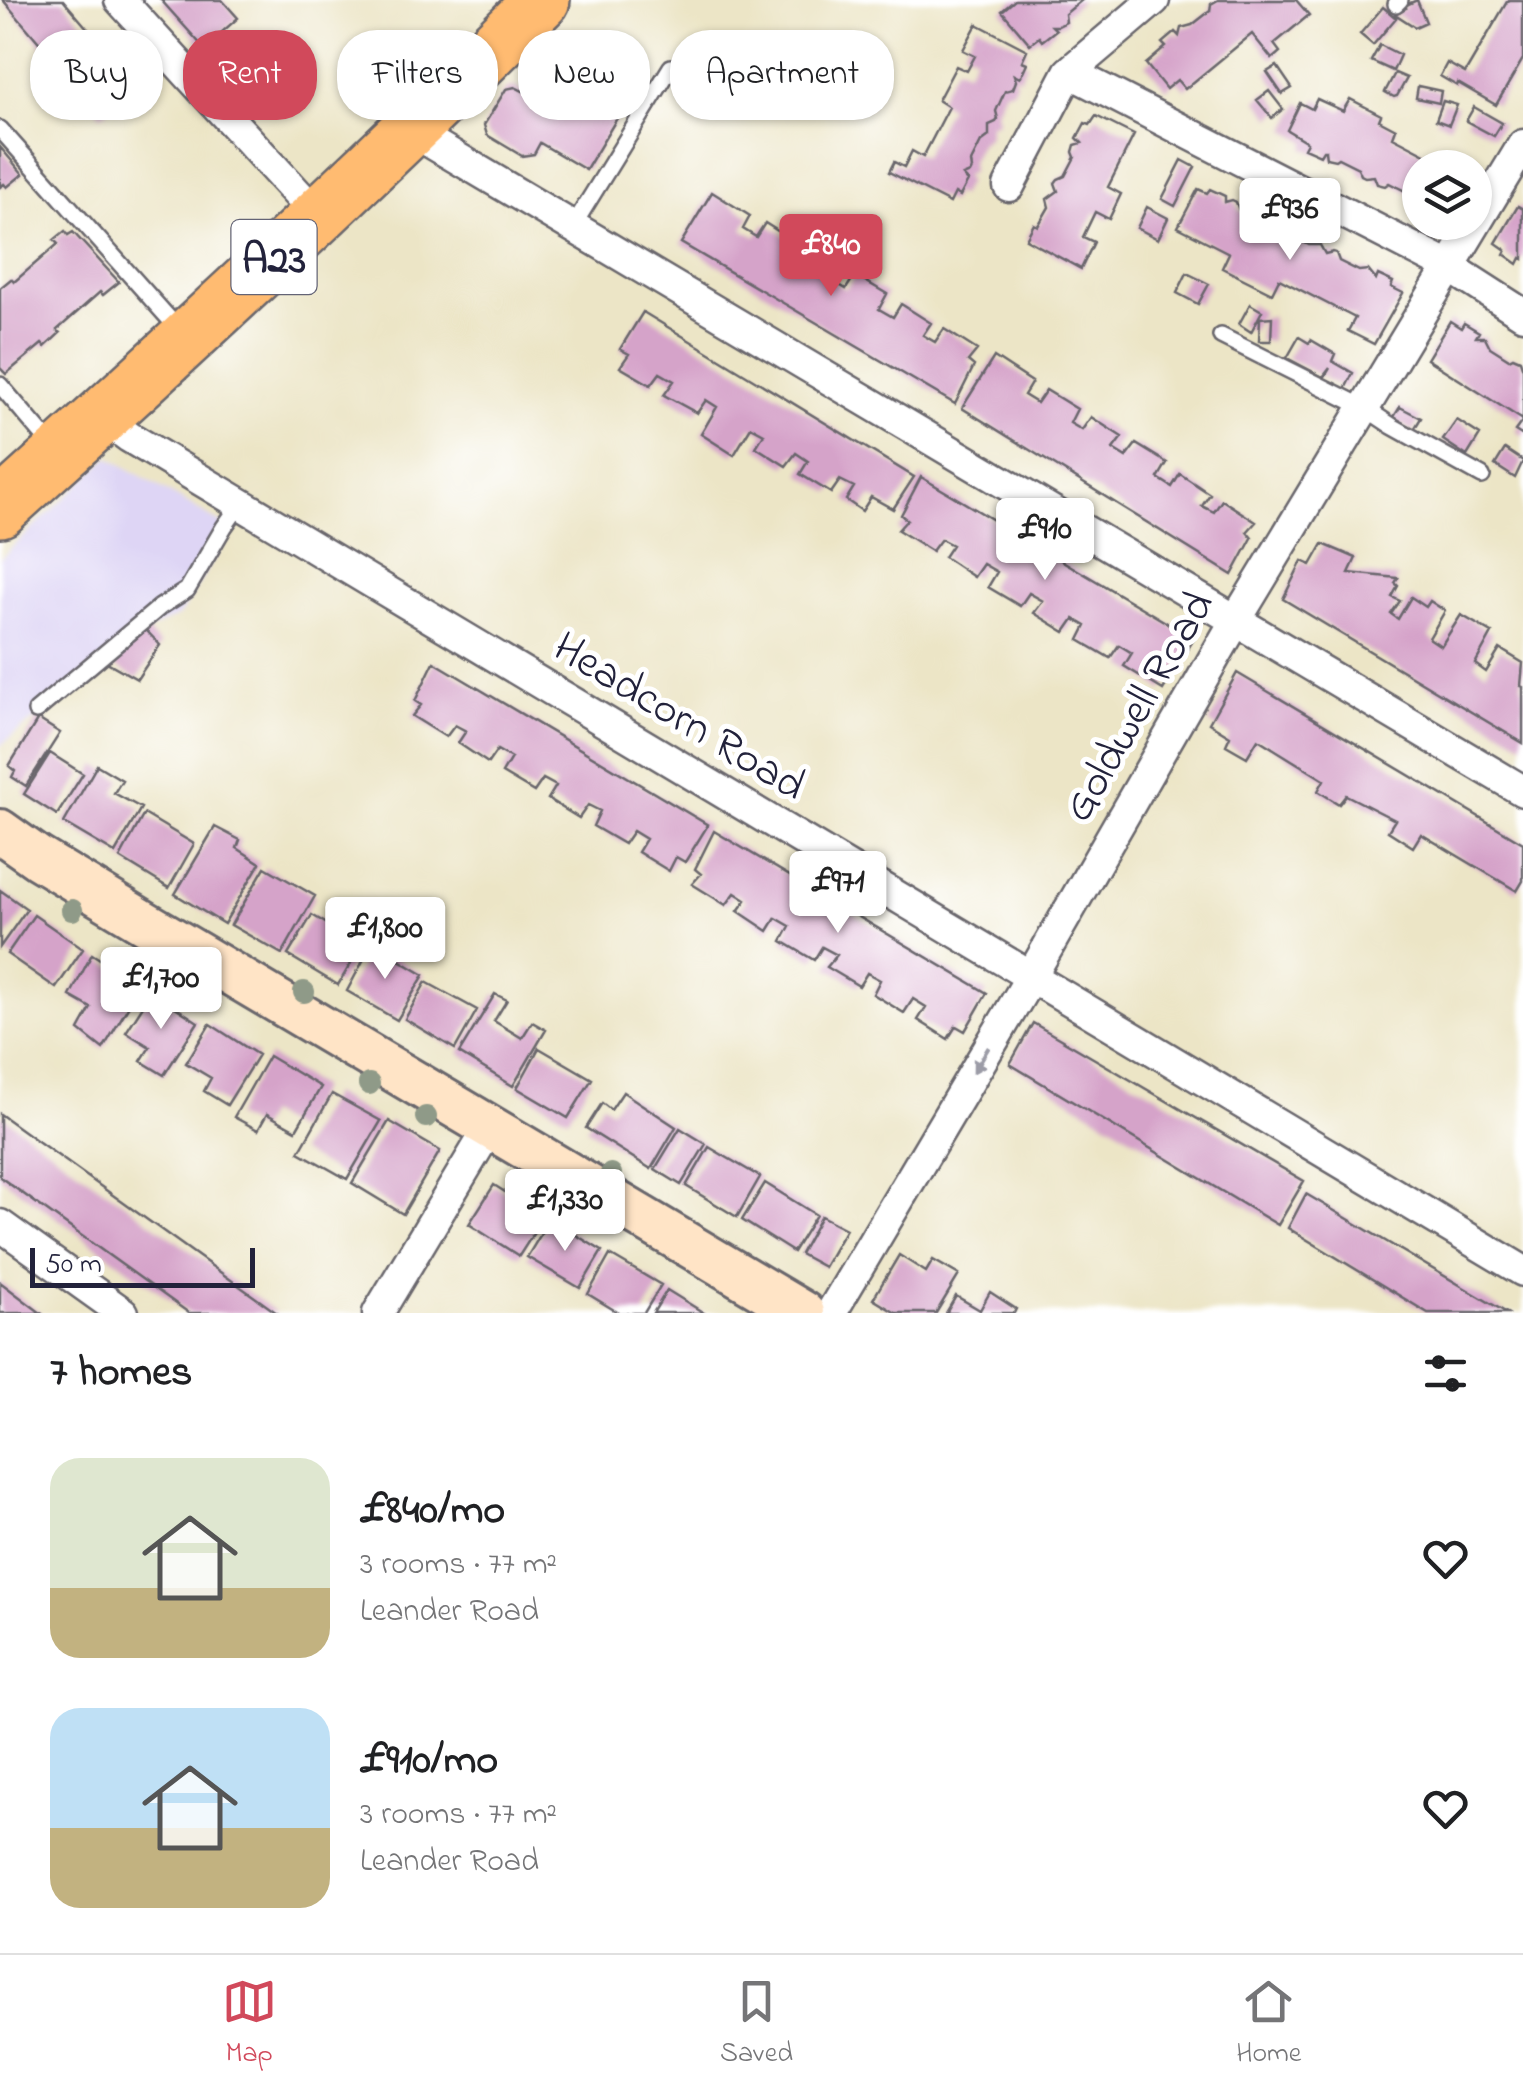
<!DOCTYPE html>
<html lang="en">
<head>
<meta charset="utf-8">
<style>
  :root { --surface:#fff; --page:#f2f2f2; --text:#202124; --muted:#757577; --line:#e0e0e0; --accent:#d1495b }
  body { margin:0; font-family:"Indie Flower",sans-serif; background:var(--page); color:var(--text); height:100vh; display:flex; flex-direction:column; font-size:38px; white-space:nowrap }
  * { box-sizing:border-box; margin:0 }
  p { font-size:32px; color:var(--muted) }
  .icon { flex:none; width:55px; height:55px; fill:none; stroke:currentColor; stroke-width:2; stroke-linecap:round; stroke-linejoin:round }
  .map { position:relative; height:1313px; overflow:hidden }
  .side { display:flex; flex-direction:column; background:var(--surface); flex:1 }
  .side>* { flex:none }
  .guide { position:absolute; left:30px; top:30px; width:1000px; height:90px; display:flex; gap:20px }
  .controls { position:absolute; left:1402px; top:150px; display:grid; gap:20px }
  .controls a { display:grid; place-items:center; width:90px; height:90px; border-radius:50%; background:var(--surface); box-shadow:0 2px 8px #0004; font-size:50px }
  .scale { position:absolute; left:30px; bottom:25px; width:225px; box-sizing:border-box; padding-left:10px; border:5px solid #22223b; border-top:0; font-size:28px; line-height:35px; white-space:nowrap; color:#22223b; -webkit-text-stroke:8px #fff; paint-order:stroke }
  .price { position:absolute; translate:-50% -85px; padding:0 22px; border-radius:10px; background:#fff; color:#222; font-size:32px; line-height:65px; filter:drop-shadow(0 2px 5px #0008) }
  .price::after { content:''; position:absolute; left:50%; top:60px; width:30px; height:22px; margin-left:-15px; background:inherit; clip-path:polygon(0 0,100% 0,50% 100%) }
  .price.selected { background:var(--accent); color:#fff }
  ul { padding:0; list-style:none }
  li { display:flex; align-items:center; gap:30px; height:250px; padding:0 50px }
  li span { display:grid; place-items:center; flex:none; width:280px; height:200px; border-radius:30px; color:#555 }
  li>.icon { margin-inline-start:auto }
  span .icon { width:120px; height:120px; fill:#fffc; stroke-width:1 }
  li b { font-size:42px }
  h2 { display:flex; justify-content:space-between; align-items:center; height:120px; padding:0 50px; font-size:42px }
  .tag { padding:0 35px; border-radius:40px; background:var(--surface); box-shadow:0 2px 8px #0004; font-size:35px; line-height:90px }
  .tag.selected { background:var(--accent); color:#fff }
  .menu { display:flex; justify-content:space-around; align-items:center; height:140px; border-top:2px solid var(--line); background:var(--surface); font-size:28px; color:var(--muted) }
  .menu a { display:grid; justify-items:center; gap:5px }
  .menu .selected { color:var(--accent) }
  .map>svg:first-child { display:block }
  .built { fill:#ded5f5 }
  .building { fill:#d5a3c9 }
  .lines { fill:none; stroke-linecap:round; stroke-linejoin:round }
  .lane-casing { stroke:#69666c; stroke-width:20 }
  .street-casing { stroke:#69666c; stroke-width:35 }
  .secondary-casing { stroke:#69666c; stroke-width:48 }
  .highway-casing { stroke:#69666c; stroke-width:60 }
  .lane { stroke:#fff; stroke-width:15 }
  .street { stroke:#fff; stroke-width:30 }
  .secondary { stroke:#ffe4c6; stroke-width:42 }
  .highway { stroke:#ffbb71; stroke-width:55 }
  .tree { fill:#8f9a88 }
  .oneway { fill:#9c9ca7 }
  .labels { text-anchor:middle; stroke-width:10; stroke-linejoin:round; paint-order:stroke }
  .shield { fill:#fff; stroke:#646476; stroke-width:2.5 }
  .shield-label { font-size:42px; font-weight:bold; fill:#22223b }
  .street-label { font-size:45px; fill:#22223b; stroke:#fff }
</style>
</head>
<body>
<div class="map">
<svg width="1523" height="1313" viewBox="0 0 1523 1313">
  <rect width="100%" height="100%" fill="#fff"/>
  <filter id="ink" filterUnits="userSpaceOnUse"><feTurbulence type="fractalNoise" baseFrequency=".01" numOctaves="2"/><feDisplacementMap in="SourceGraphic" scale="20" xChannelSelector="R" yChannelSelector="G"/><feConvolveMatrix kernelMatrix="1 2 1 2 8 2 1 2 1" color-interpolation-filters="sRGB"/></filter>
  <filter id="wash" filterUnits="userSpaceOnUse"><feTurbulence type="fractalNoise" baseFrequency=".0048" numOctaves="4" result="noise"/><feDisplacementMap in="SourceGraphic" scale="40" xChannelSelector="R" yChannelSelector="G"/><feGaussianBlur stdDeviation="2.25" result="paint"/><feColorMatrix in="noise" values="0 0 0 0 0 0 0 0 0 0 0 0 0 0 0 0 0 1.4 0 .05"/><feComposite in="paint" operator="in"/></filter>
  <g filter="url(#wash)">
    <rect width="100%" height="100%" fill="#ece5c6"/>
    <path class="built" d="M109,457l123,73 -53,86 -28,13 -151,117v-187z"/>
    <g id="blocks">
      <path class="building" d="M3,0h60l73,85 -35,30z
        M161,0h61l16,18 -34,30z
        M1015,0h67l-17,14 1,8 -8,4h-6l4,4 -14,11 -3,-4 -9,7 -28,-33z
        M1218,0h78l13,15 -35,29 6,8 -8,7 -20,-25 -67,55 -8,-9 -11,9 -20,-25 20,-17 -4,-4 13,-11 4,4 2,-8 11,-3 18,-14 1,-7z
        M1417,0l9,22 -11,5 -20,-13 11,-6 -2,-2z
        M1508,0h15v59l-27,46 -38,-22 -1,3 -17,-10 7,-13 18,10z
        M1383,7l13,11 -23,27 -13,-11z
        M977,24l50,26 -5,11 5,2 -7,15 -6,-3 2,6 -3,8 -8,2 -9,20 2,8 -2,3 -7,3v11l-8,6 -10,20 1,7 -2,4 -7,3 5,5 -8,15 -5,-3 -5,10 -61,-31 5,-10 10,5 8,-16 11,6 26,-50 -11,-7 18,-34 11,5 8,-15 -12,-6z
        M567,34l74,44 -55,92 -46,-27 -6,11 -12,2 -35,-21 -3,-10 22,-36 9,-2 8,4 24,-40 8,4z
        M1380,45l20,10 -7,16 -22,-10z
        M1277,66l15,22 -10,6 -15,-22z
        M1395,73l12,5 -10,18 -3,1 -9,-5z
        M1418,86l23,5 -2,12 -23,-5z
        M1269,91l14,18 -11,9 -15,-18z
        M1317,99l26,12 7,-12 31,16 -2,5 17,9 -3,8 50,26 6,-11 29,16h-58v35h-5l-6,-6v-4l-20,-10 -4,3 -8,-2 -3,-8 -9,1 -4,-2 -3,-7 -20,-10 -3,2 -9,-2 -1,-8h-2l-3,5 -16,-7 3,-6 -20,-12 13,-27 12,6z
        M1443,101l14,4 -8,20 -13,-5z
        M1474,107l28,16 -8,13 -28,-15z
        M1096,116l38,19 -26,52 13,7 -12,25 -14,-7 -12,25 11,5 -13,27 -55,-30 8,-15 4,2 11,-19 -2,-8 11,-8 -3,-8 3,-4 7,-3 10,-19 -2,-5 2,-7 7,-2 -5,-5 8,-15 5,2z
        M0,147l23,27 -16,13 -3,-3 -4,3z
        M1182,160l13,7 -20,39 -13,-7z
        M1198,189l9,4 3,-4 15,7v6l7,-2 4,2 3,8 20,10 8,-2 8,11 3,-3 8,2 3,7 20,10h11l5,9 8,-2 3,1 3,8 20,10 9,-1 8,10 2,-5 15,7 -2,5 12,6 -29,51 -26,-13 7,-13 -76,-39 -7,14 -50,-25 7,-15 -51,-26z
        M712,192l38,24 -7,13 13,8 9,-14 30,19 -6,14 12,7 9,-13 31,18 -8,13 13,8 9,-14 32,19 -8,15 14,8 8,-13 30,19 -8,12 12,7 9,-13 33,21 -9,11 6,5 -19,38 -274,-161z
        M1518,206l5,3v50l-2,-1 -3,6 -14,-10 2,-4 -10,-7z
        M1147,207l21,11 -10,21 -21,-11z
        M65,231l3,4 5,-3 46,50 -16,13 -3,-3 -43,38 3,3 -15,14 -3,-3 -36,30 -6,-6v-80l11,-9 3,3 44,-38 -4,-4z
        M1187,273l22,11 -11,20 -21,-11z
        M1250,304l12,7 -11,21 -12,-8z
        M643,312l271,165 -21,32 -22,-12 -9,14 -16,-11 8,-13 -14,-7 -9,13 -31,-19 8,-13 -12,-8 -10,13 -30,-19 8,-13 -13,-7 -17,28 -33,-21 16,-27 -11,-7 -9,13 -33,-18 10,-14 -14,-8 -9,12 -31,-18 9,-13 -9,-5z
        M1272,317l-1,24h-12l1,-23z
        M1450,321l11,7 3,-5 15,9 -3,5h9l5,10 19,12 4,-2 7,3 3,9v67l-8,-5 8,-11 -96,-61z
        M1299,337l10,6 2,-3 24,14 -3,7 21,12 -8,16 -21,-11 6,-10 -7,9 -36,-19z
        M994,357l38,25 -8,13 13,8 9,-13 31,19 -7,14 12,7 9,-13 31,20 -9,12 13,8 10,-13 31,19 -9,15 14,9 8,-13 30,20 -8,12 12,6 8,-12 34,22 -9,10 5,6 -20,37 -270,-167z
        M1400,407l21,11 -8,13 -21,-11z
        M1457,420l23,15 -13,21 -24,-16z
        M1505,449l18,12 -8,17 -20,-13z
        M921,477l273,162 -31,51 -39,-24 8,-13 -13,-8 -9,13 -31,-18 7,-14 -12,-7 -9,13 -31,-19 9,-12 -14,-8 -9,13 -32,-19 9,-15 -14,-8 -9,13 -30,-20 8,-12 -11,-6 -9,12 -34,-21 9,-10 -6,-5z
        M1323,544l33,14 -7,15 49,5 -3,5 3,3 -6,11 8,4 -9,13 7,5 13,-22 15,10 4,-6 15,10 -16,27 12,8 20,-31 31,18 -17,31 11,8 14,-23 23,14 -2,23 2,1v56l-240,-144 19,-38 9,4z
        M146,630l14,15 -23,34 -30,-17z
        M434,662l274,163 -23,37 -9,-5 -7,14 -31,-19 8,-13 -13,-8 -9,13 -31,-18 7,-15 -12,-6 -9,13 -31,-19 8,-13 -13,-7 -9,13 -32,-19 9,-15 -14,-8 -9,13 -30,-20 8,-12 -11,-6 -9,12 -34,-21 9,-11 -6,-4z
        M1237,673l286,170v38l-6,10 -96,-57 -8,13 -25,-16 7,-11 -49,-25 -7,9 -21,-13 6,-11 -66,-41 -11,18 -21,-12 4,-9 -21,-13z
        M38,719l22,14 -34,53 -14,-9 3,-6 -6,-5z
        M50,753l33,21 -26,41 -33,-21z
        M97,765l25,15 -8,13 27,15 -26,45 -51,-30z
        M144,814l50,30 -25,44 -49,-30z
        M215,827l25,13 -3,8 23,15 -36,61 -49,-30z
        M714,831l273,162 -22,38 -9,-5 -8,13 -30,-19 8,-13 -13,-8 -9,14 -31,-19 7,-14 -13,-7 -8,13 -32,-19 10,-12 -15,-8 -8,13 -32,-19 8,-15 -14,-8 -8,13 -30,-20 8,-11 -11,-7 -9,12 -34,-21 9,-10 -6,-5z
        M265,867l50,29 -33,58 -51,-29z
        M0,890l27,19 -27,38z
        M34,915l49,34 -27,39 -49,-34z
        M312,915l50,30 -24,40 -50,-30z
        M372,944l52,31 -27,45 -50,-29z
        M92,954l49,31 -38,64 -24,-19 12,-22 -21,-12z
        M426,982l51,28 -22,39 -50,-30z
        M152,992l46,30 -34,53 -23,-14 9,-14 -24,-15z
        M495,994l12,6 -13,21 28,17 10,-16 14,8 -33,56 -54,-33z
        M1033,1023l271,158 -26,44 -268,-161z
        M210,1024l48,31 -31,50 -23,-14 7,-13 -25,-15z
        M539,1048l53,31 -24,39 -51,-30z
        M269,1056l52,31 -25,43 -29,-16 -9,16 -24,-13z
        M623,1092l53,35 -25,42 -65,-41 16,-25 9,7z
        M332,1094l49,27 -34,58 -48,-27z
        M0,1114l277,199h-88l-189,-136z
        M389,1121l51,30 -37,63 -51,-31z
        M680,1128l26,16 -25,41 -26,-16z
        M709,1147l51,30 -23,40 -51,-31z
        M765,1183l51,32 -23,37 -51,-32z
        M494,1185l50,32 -25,39 -50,-32z
        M1306,1194l201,119h-79l-140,-85z
        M821,1216l25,13 -22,38 -24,-13z
        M550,1219l52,32 -22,37 -53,-31z
        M610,1255l51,30 -17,28h-25l-31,-19z
        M899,1255l27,17 7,-12 26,15 -23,38h-40l-23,-14z
        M0,1282l41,31h-41z
        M667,1290l37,23h-51z
        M990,1292l26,17 -2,4h-68l10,-17 24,14z"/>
    </g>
  </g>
  <g filter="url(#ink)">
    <use href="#blocks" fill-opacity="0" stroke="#69666c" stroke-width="2.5"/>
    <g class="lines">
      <defs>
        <path id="lane" d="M1396,4l4,-4
          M0,129l181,203
          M573,226l98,-159
          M1221,336l144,72 27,18 90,50
          M0,385l53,62
          M36,711l124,-104 27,-17 37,-63 17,-24"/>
        <path id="street" d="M120,0l198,216
          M1069,72l381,195 73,47
          M410,130l1113,661
          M1009,186l60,-114 85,-72
          M102,417l27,20 1394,834
          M0,1225l123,88
          M378,1313l112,-186
          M831,1313l191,-321 214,-372 287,-475"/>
        <path id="secondary" d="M0,831l38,27 106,64 659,391"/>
        <path id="highway" d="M0,509c184,-166 366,-334 542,-509"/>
      </defs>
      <use href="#lane" class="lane-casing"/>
      <use href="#street" class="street-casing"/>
      <use href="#secondary" class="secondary-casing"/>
      <use href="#highway" class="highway-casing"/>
      <use href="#lane" class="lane"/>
      <use href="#street" class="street"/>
      <use href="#secondary" class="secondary"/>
      <use href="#highway" class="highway"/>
    </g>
    <g class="tree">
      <circle cx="72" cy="910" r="11"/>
      <circle cx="193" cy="977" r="11"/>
      <circle cx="304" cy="992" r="11"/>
      <circle cx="369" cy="1084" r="11"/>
      <circle cx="426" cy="1117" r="11"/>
      <circle cx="611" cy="1174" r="11"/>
    </g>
    <defs><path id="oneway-solid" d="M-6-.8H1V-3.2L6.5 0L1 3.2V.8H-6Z" transform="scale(2.5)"/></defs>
    <use class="oneway" href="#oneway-solid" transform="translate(981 1060) rotate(121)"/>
  </g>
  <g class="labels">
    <rect class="shield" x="231.5" y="220" width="85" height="74" rx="8"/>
    <g class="shield-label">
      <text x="274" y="272">A23</text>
    </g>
    <g class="street-label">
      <text transform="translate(1136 705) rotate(-60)" y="16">Goldwell Road</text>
      <text transform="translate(681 714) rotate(31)" y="16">Headcorn Road</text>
    </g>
  </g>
</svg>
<div class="controls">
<a><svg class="icon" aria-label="layers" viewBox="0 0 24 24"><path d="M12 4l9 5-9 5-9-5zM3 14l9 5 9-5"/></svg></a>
</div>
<div class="scale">50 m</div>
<b class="price" style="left:1290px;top:263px">£936</b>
<b class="price selected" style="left:831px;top:299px">£840</b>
<b class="price" style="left:1045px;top:583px">£910</b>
<b class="price" style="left:838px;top:936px">£971</b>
<b class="price" style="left:385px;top:982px">£1,800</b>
<b class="price" style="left:161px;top:1032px">£1,700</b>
<b class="price" style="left:565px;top:1254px">£1,330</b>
<div class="guide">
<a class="tag">Buy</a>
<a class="tag selected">Rent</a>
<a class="tag">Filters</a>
<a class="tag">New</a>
<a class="tag">Apartment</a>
</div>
</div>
<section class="side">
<h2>7 homes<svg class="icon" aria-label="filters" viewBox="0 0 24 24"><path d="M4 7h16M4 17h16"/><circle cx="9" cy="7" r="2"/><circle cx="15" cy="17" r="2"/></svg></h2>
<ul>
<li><span style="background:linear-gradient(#dfe7d0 65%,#c2b280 0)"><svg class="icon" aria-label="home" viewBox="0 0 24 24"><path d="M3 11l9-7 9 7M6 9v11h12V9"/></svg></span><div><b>£840/mo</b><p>3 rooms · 77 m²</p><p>Leander Road</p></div><svg class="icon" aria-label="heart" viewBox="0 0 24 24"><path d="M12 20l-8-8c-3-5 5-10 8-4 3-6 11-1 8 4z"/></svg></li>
<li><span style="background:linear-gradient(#bfe0f5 60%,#c2b280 0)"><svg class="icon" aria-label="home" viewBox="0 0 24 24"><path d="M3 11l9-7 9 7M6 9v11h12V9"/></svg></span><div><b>£910/mo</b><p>3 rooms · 77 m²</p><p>Leander Road</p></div><svg class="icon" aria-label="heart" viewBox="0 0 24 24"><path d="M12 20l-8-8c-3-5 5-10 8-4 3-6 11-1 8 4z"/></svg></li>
</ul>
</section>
<nav class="menu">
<a class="selected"><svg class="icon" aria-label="map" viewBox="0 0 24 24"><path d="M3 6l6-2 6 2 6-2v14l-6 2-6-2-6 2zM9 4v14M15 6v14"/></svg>Map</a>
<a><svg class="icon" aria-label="saved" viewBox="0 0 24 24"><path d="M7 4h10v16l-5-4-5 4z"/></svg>Saved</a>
<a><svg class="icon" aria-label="home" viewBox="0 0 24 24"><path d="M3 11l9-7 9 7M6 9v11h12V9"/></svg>Home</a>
</nav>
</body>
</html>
